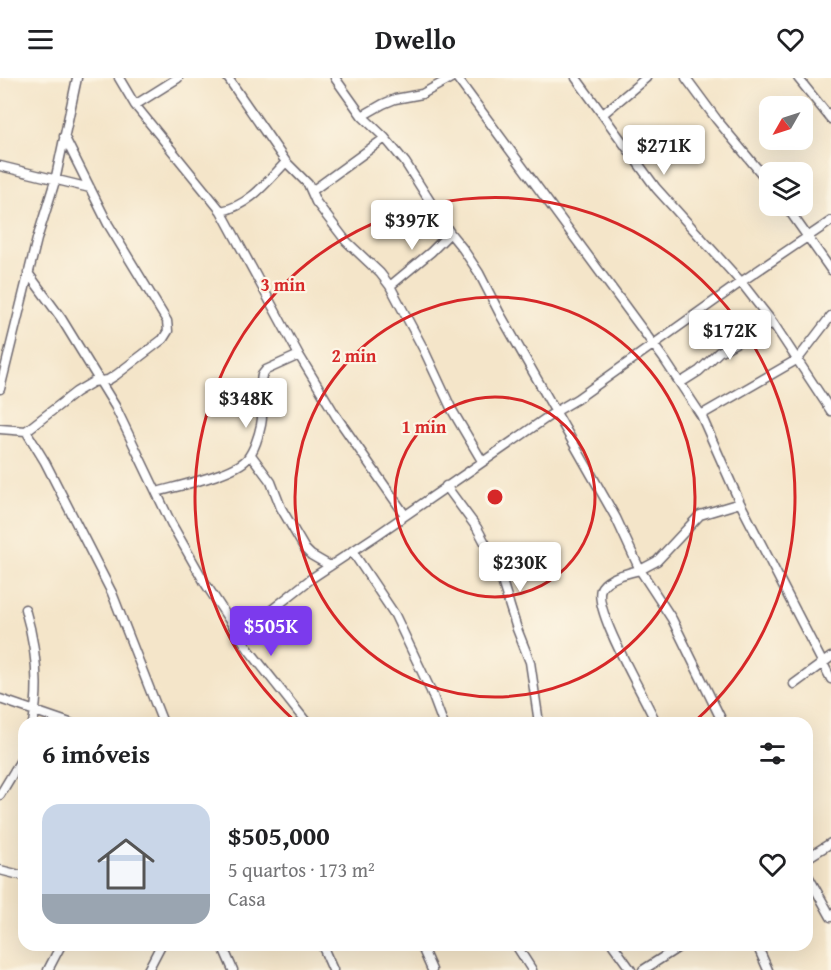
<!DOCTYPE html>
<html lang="pt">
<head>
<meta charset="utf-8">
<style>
  :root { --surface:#fff; --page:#f6f6f6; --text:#202124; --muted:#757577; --line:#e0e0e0; --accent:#7c3aed }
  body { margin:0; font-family:"Gentium Book Plus",serif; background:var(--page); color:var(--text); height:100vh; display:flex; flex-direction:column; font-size:22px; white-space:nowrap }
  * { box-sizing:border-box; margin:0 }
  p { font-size:20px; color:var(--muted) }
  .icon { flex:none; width:33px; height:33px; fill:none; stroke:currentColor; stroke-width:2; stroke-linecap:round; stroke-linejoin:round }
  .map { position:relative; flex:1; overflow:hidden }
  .sheet { position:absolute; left:18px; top:639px; width:795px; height:234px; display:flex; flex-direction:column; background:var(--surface); border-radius:18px; box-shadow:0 6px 24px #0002 }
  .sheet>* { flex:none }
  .needle { width:39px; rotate:231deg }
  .tools { position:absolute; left:759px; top:18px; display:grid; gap:12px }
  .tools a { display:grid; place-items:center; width:54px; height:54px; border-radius:12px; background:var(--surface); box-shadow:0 6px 24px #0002; font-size:30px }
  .price { position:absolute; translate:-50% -51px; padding:0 14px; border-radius:6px; background:#fff; color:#222; font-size:20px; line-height:39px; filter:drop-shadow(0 2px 3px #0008) }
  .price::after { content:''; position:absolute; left:50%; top:36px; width:18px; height:14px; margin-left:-9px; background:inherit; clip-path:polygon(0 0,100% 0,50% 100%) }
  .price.selected { background:var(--accent); color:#fff }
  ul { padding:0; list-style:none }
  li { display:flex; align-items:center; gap:18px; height:150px; padding:0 24px }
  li+li { border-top:2px solid var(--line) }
  li span { display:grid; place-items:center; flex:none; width:168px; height:120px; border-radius:18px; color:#555 }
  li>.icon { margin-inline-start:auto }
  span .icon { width:72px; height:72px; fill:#fffc; stroke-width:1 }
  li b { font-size:26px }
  h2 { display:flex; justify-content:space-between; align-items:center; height:72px; padding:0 24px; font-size:26px }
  header { display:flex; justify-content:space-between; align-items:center; height:78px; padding:0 24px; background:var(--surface); font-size:27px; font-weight:700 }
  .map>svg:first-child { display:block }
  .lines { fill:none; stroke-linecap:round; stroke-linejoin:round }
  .street-casing { stroke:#6c666d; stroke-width:11 }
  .street { stroke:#fff; stroke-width:8 }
  .ring { fill:none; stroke:#d62828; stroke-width:3 }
  .centre { fill:#d62828; stroke:#fcf5e5; stroke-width:3 }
  .ring-label { font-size:18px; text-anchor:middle; font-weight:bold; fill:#d62828; stroke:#fcf5e5; stroke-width:4.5; stroke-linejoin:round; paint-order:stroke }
</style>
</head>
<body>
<header><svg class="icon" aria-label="menu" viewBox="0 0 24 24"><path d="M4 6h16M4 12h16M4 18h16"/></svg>Dwello<svg class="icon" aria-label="heart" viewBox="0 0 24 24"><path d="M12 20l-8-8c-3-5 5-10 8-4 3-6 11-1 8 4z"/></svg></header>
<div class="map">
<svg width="831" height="892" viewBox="0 0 831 892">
  <rect width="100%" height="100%" fill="#fcf5e5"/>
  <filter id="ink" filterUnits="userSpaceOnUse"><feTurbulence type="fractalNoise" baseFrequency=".0167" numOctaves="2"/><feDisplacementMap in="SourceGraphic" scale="12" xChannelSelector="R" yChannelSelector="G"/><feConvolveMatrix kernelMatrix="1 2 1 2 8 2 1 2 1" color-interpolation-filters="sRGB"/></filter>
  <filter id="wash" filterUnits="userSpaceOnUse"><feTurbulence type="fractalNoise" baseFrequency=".008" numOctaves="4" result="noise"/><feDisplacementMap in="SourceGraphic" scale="24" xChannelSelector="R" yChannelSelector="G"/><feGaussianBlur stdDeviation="1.35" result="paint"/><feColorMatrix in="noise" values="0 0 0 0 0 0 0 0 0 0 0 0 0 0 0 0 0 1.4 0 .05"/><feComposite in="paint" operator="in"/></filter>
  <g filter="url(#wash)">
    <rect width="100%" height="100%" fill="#f4e5c9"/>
  </g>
  <g filter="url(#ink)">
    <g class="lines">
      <defs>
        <path id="street" d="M119,0l16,27 86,106 78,144 37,61 69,99
          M228,0l58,84 22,22 8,18 30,39 34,32 10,13 34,64 28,60 30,51
          M335,0l27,38 23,22 20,24 45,71 13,16 16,24 21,41 116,204 24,52c-12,3 -31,7 -38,17 -13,18 45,113 54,136
          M457,0l207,281 37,56 39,88 91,176
          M576,0l80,110 85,94 32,41 58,88
          M686,0l31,42 53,64
          M798,0l33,41
          M135,27l43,-27
          M603,36l43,-36
          M362,38l21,-12 12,-5 27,-5 29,-16
          M0,88l90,22
          M312,113l73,-53
          M786,128l45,64
          M221,133c28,-5 46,-29 65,-49
          M28,195l33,45 54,88 56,117 34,60 44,67 58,73
          M390,208l41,-34 19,-19
          M680,305l19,-12 20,-19 54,-29
          M0,311l37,-150 18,-58 22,-103
          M701,337l97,-56 33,-43
          M0,351l26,2 50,-39 17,-10 15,-2 8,-5 47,-36 5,-8 -1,-10 -59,-97 -44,-88
          M26,353l19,31 67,131 51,130
          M251,377l20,27 10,26 24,41 6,6 19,11
          M446,408l31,42 20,37 20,64 13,33 9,61
          M157,414c21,-6 77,-18 90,-33 7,-8 12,-24 14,-34 4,-16 -3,-34 1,-50l4,-5 33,-15
          M352,473l43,64 36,76 12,32
          M25,531c11,37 15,76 8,114
          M239,558l73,-58 65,-43 178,-123 22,-13 164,-117 90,-61
          M794,606l37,-27
          M0,621l70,24
          M723,645l-51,-104 -32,-49 17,-9 43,-46 40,-12
          M0,717l24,-40
          M807,780l24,-15
          M0,792l24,6
          M807,796l24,43
          M222,867l11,25
          M322,867l11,25
          M421,867l11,25
          M516,867l16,25
          M613,867l18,25
          M757,867l11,25
          M48,892l13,-25
          M148,892l13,-25
          M643,892l39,-25"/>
      </defs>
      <use href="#street" class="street-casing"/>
      <use href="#street" class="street"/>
    </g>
  </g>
  <g class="ring">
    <circle cx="495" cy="419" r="100"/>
    <circle cx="495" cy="419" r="200"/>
    <path d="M296 644A300 300 0 1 1 694 644"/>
  </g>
  <circle cx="495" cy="419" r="9" class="centre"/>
  <g class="ring-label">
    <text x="283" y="213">3 min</text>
    <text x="354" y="284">2 min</text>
    <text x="424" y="355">1 min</text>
  </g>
</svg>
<div class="tools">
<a><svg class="needle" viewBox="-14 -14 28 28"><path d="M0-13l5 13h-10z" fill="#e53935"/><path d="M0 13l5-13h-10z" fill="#757577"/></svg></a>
<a><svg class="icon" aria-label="layers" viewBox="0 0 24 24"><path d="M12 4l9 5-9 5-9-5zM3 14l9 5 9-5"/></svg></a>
</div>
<b class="price" style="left:664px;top:98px">$271K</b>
<b class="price" style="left:412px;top:173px">$397K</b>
<b class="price" style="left:730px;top:283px">$172K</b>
<b class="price" style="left:246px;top:351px">$348K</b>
<b class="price" style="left:520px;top:515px">$230K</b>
<b class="price selected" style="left:271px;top:579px">$505K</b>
<section class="sheet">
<h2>6 imóveis<svg class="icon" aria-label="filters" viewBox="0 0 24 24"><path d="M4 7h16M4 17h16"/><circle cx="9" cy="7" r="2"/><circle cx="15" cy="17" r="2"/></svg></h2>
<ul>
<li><span style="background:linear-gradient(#c9d6e8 75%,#9aa5b1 0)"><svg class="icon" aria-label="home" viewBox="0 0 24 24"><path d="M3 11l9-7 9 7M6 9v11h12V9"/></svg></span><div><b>$505,000</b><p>5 quartos · 173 m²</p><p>Casa</p></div><svg class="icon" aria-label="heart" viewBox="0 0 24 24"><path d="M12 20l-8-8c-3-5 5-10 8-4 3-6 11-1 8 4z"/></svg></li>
</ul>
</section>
</div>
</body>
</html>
